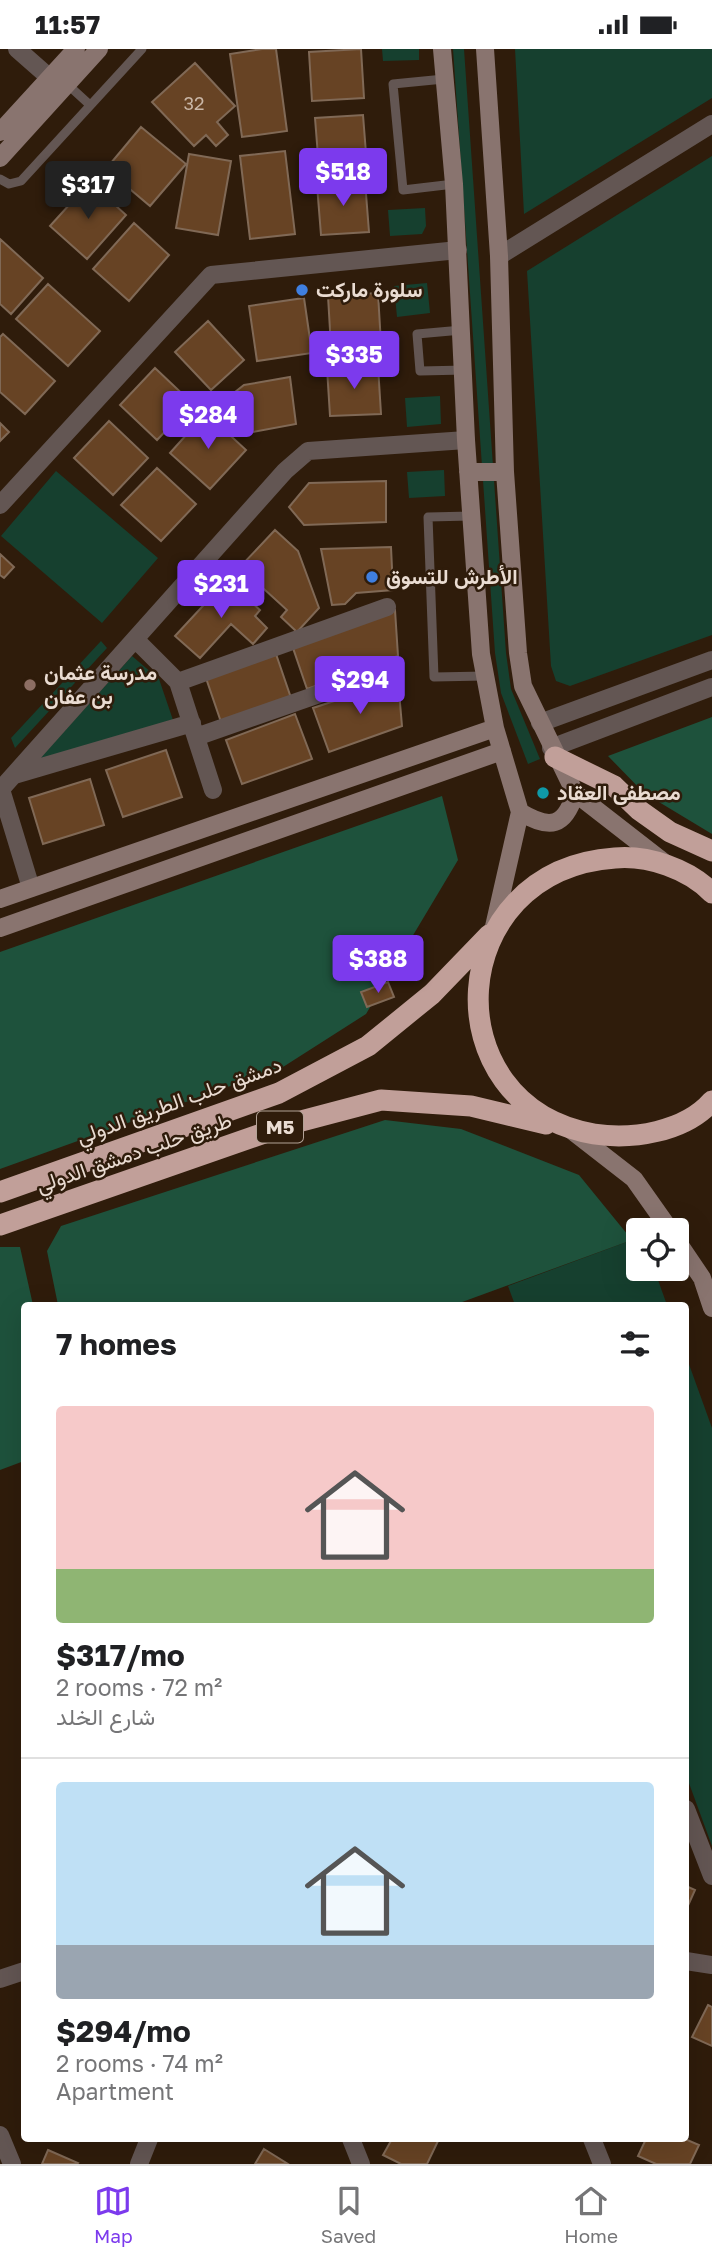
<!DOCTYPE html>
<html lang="en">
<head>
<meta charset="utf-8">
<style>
  :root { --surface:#fff; --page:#f6f6f6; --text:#202124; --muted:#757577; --line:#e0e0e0; --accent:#7c3aed }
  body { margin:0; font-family:"Golos Text",Vazirmatn,sans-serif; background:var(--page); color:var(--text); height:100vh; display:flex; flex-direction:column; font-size:26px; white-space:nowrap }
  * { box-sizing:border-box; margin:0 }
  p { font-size:23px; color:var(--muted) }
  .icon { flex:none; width:38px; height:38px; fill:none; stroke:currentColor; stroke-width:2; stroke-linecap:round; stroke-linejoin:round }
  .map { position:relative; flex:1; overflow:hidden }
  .drawer { position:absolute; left:21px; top:1253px; width:668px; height:840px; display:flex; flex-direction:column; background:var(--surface); border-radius:7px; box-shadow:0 7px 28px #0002 }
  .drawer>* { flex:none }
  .controls { position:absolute; left:626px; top:1169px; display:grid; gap:14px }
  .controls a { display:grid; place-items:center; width:63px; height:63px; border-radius:7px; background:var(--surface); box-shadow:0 7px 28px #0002; font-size:35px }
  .price { position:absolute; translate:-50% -60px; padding:0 16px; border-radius:7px; background:var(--accent); color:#fff; font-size:23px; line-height:46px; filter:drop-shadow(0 2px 4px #0008) }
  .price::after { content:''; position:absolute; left:50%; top:42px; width:21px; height:16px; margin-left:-10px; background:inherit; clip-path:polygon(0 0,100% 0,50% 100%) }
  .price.selected { background:#222; color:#fff }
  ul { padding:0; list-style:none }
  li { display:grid; align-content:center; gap:14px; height:371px; padding:0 35px }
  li+li { border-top:2px solid var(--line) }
  li span { display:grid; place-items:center; height:217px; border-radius:7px; color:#555 }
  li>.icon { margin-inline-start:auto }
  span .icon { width:126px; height:126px; fill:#fffc; stroke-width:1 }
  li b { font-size:30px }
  h2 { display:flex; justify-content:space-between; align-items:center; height:84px; padding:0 35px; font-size:30px }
  .status { display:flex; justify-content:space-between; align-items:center; height:49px; padding:0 35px; background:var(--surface); direction:ltr }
  .status svg { height:19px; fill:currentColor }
  .dock { display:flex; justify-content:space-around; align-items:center; height:98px; border-top:2px solid var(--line); background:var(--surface); font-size:19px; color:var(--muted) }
  .dock a { display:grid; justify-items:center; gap:4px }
  .dock .selected { color:var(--accent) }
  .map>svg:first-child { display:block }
  .green { fill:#16402f }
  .forest { fill:#1e523c }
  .building { fill:#674324; stroke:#806956; stroke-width:2 }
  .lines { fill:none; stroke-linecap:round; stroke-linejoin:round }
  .lane { stroke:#635653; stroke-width:9 }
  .street { stroke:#635653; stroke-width:18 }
  .secondary { stroke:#89746f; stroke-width:18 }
  .highway { stroke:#c19f99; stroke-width:21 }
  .shop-dot { fill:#3f7fe0; stroke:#2f1c0b; stroke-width:2.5 }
  .education-dot { fill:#8d6e63; stroke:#2f1c0b; stroke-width:2.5 }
  .culture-dot { fill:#0f9aa8; stroke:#2f1c0b; stroke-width:2.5 }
  .labels { text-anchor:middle; stroke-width:5; stroke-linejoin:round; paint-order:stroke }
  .number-label { font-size:18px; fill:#c9b6a6 }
  .shield { fill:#2f1c0b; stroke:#b2a296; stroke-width:2 }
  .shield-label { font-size:19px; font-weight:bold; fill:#eadcd2 }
  .poi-label { font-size:21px; font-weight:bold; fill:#eadcd2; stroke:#2f1c0b; text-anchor:start }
  .street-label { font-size:21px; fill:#eadcd2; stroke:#2f1c0b }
</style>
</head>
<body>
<div class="status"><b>11:57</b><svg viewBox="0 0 49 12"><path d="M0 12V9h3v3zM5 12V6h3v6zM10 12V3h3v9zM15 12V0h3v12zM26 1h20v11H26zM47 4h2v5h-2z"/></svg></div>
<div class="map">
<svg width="712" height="2115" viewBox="0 0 712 2115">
  <rect width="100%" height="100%" fill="#2f1c0b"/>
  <path class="green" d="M382,0h37v11l-36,1z
    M453,0h11l42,604 5,36 29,70 -12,5 -27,-71 -6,-40z
    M515,0h197v49l-188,116z
    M712,107v479l-142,51 -14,-5 -5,-15 -24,-395z
    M425,159l1,18 -4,8 -32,2 -2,-26z
    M427,234l3,30 -33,4 -3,-31z
    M440,347l1,28 -34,3 -2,-29z
    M444,421l1,26 -36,2 -2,-26z
    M56,422l102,87 -56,65 -101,-87z
    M101,592l6,7 -92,100 -4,-10z
    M132,607l27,23 14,41 -140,46z
    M632,1191l7,8v21h15l13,36h-152l-7,-19z
    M686,1307l26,72v418l-26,-71z"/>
  <path class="forest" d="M712,668v117l-68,-41 -36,-37z
    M442,747l16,64 -92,154 -83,53 -283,102v-217z
    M385,1071l76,9 118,46 53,65 -178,65h-396l-11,-54 14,-25z
    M0,1198h20l13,58h-9v156l-24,9z"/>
  <path class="building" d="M262,0h14l11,82 -45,6 -12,-83z
    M361,0l3,49 -52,3 -3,-49z
    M195,14l40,43 -18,16 11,13 -12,11 -10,-11 -12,11 -42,-44z
    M363,66l4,51 -48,3 -4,-51z
    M141,78l45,37 -36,42 -44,-37z
    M285,102l10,83 -45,5 -10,-83z
    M189,105l42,7 -13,74 -42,-7z
    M365,132l4,51 -48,3 -4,-50z
    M90,133l36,33 -39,44 -37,-33z
    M134,174l35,32 -40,46 -36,-32z
    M0,190l43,39 -32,36 -11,-10z
    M48,235l52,47 -32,35 -52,-47z
    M378,244l3,51 -50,3 -3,-51z
    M304,249l8,55 -55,8 -8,-55z
    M208,272l36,39 -33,30 -36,-38z
    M3,285l52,47 -30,33 -25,-22v-55z
    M378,317l3,48 -51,2 -3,-48z
    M155,319l37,35 -35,37 -37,-35z
    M290,328l6,47 -43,8 -37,-25 28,-22z
    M206,364l40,37 -36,39 -40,-36z
    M109,372l39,37 -35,37 -39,-37z
    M0,374l9,9 -9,9z
    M157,419l39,36 -35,37 -40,-36z
    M386,432v41l-82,3 -15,-18 20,-24z
    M275,481l23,21 21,57 -22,24 -16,-15 6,-7 -47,-43z
    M391,498l2,43 -37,3 -11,11 -13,1 -11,-56z
    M0,505l14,13 -10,11 -4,-3z
    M227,531l33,30 -5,6 12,12 -14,16 -22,-20 -31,34 -25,-22z
    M395,561l3,46 -91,33 -15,-44z
    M276,605l15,44 -70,24 -15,-44z
    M398,631l4,46 -73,26 -16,-44z
    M295,665l17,45 -70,25 -16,-44z
    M166,701l16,47 -59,20 -17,-47z
    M90,730l14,46 -61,19 -14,-46z
    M388,933l6,15 -27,10 -6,-15z
    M686,1837l9,4 -9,20z
    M708,1956l4,2v39l-20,-9z
    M392,2090h47l-12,25h-26l-18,-9z
    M646,2090h39l14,6 -9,19h-34l-18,-8z
    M264,2100l24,15h-33z
    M48,2101l30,13 -1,1h-35z"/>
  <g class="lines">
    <path class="lane" d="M444,30l-51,5 10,106 51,-6
      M67,35l23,21
      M0,130l9,5 12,-3 121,-132
      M462,281l-45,4 3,37 45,-1
      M471,467l-43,1 6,160 51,-1"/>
    <path class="street" d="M17,0l33,29
      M499,207l213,-132
      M0,456l211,-230 247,-25
      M135,590l43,43 35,108
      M178,633l209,-75
      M540,674l172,-63
      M196,688l198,-69
      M551,699l161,-61
      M14,726l178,-52
      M0,737l31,102
      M2,739l283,-317 23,-20 158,-11
      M686,1760l26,67
      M686,1912l26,4
      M0,1930l24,-8
      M0,2086l12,29
      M351,2090l10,25
      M592,2090l10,25
      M139,2115l10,-25"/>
    <path class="secondary" d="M442,0l12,135 12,256 15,214 14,74 25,84 -27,119
      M485,0l14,207 6,216 13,181 5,33 52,107 90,70
      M0,83l76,-83
      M0,109l99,-109
      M468,423h37
      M520,763c30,18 45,15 55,-19
      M0,850l495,-171
      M0,879l502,-177
      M571,1081l63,49 36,51
      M677,1192l25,37 10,30"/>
    <path class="highway" d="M555,708l59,29 25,24 31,22 42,19
      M712,844c-23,-24 -64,-38 -97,-35 -172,12 -185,247 -21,276 38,6 91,-2 118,-33
      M0,1143l279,-99 89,-47 64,-52 57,-59
      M0,1176l290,-101 91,-24 90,6 75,18"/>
  </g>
  <g class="shop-dot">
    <circle cx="302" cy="241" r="7"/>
    <circle cx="372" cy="528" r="7"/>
  </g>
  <circle class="education-dot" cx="30" cy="636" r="7"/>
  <circle class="culture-dot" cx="543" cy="744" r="7"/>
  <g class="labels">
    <g class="number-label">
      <text x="194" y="61">32</text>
    </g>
    <rect class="shield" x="257" y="1062.5" width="46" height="31" rx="5"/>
    <g class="shield-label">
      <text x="280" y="1085">M5</text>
    </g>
    <g class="poi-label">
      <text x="316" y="248">سلورة ماركت</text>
      <text x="386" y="535">الأطرش للتسوق</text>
      <text x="44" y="631">مدرسة عثمان<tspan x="44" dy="24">بن عفان</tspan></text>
      <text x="557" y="751">مصطفى العقاد</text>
    </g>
    <g class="street-label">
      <text transform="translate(179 1052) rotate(-20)" y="7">دمشق حلب الطريق الدولي</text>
      <text transform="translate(134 1104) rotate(-19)" y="7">طريق حلب دمشق الدولي</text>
    </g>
  </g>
</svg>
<div class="controls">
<a><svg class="icon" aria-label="locate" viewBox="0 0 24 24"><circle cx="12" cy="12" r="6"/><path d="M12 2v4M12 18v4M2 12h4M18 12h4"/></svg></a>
</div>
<b class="price" style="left:343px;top:159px">$518</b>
<b class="price selected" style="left:88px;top:172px">$317</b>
<b class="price" style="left:354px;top:342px">$335</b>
<b class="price" style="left:208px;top:402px">$284</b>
<b class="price" style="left:221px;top:571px">$231</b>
<b class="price" style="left:360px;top:667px">$294</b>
<b class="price" style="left:378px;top:946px">$388</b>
<section class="drawer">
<h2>7 homes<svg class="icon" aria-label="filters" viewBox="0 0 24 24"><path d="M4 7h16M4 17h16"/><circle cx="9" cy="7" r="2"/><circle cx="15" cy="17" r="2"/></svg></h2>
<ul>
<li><span style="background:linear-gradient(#f6c9c9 75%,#8fb573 0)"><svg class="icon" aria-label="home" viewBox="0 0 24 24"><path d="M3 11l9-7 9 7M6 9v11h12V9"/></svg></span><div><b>$317/mo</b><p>2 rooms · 72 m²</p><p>شارع الخلد</p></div></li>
<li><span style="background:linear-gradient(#bfe0f5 75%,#9aa5b1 0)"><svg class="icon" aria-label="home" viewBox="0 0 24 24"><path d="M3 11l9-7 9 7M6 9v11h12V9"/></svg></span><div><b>$294/mo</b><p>2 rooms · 74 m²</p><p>Apartment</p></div></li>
</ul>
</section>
</div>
<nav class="dock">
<a class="selected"><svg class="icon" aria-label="map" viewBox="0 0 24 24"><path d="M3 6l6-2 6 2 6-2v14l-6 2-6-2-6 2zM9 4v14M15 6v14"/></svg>Map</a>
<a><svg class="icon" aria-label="saved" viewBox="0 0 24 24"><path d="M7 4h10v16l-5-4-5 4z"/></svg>Saved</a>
<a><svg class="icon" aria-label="home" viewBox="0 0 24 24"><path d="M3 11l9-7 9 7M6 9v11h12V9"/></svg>Home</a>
</nav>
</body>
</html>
